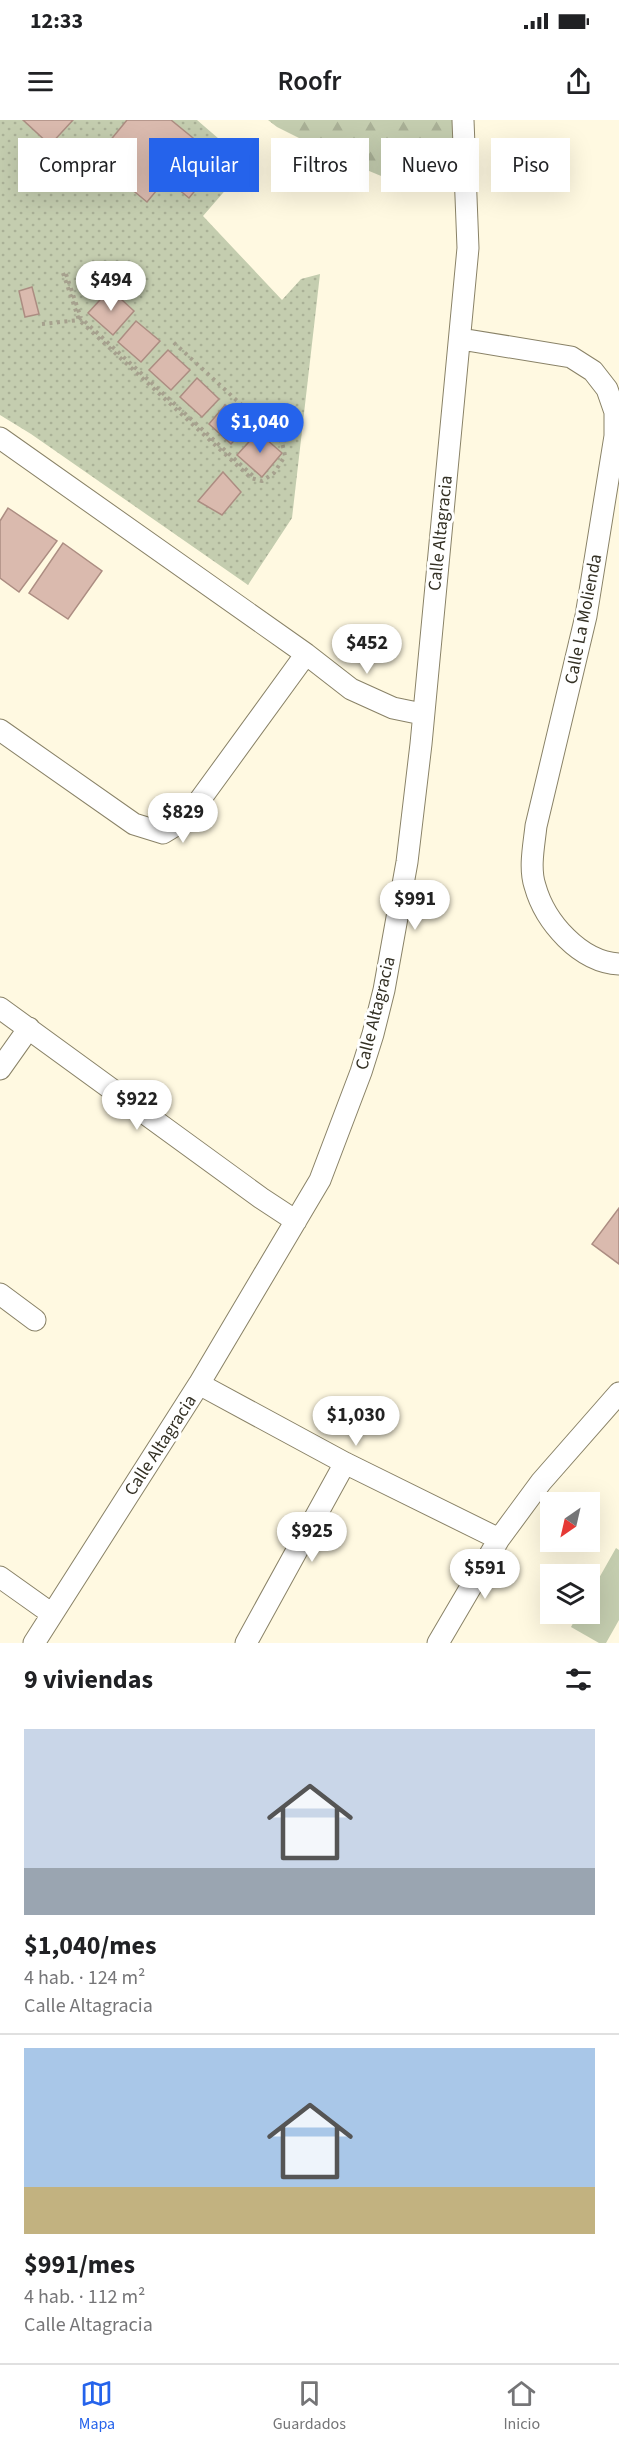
<!DOCTYPE html>
<html lang="es">
<head>
<meta charset="utf-8">
<style>
  :root { --surface:#fff; --page:#f6f6f6; --text:#202124; --muted:#757577; --line:#e0e0e0; --accent:#2563eb }
  body { margin:0; font-family:"Source Sans 3",sans-serif; background:var(--page); color:var(--text); height:100vh; display:flex; flex-direction:column; font-size:22px; white-space:nowrap }
  * { box-sizing:border-box; margin:0 }
  p { font-size:20px; color:var(--muted) }
  .icon { flex:none; width:33px; height:33px; fill:none; stroke:currentColor; stroke-width:2; stroke-linecap:round; stroke-linejoin:round }
  .map { position:relative; height:1523px; overflow:hidden }
  .panel { display:flex; flex-direction:column; background:var(--surface); flex:1 }
  .panel>* { flex:none }
  .banner { position:absolute; left:18px; top:18px; width:584px; height:54px; display:flex; gap:12px }
  .needle { width:39px; rotate:214deg }
  .tools { position:absolute; left:540px; top:1372px; display:grid; gap:12px }
  .tools a { display:grid; place-items:center; width:60px; height:60px; border-radius:0px; background:var(--surface); box-shadow:0 6px 24px #0002; font-size:30px }
  .price { position:absolute; translate:-50% -51px; padding:0 14px; border-radius:21px; background:#fff; color:#222; font-size:20px; line-height:39px; filter:drop-shadow(0 2px 3px #0008) }
  .price::after { content:''; position:absolute; left:50%; top:36px; width:18px; height:14px; margin-left:-9px; background:inherit; clip-path:polygon(0 0,100% 0,50% 100%) }
  .price.on { background:var(--accent); color:#fff }
  ul { padding:0; list-style:none }
  li { display:grid; align-content:center; gap:12px; height:318px; padding:0 24px }
  li+li { border-top:2px solid var(--line) }
  li span { display:grid; place-items:center; height:186px; border-radius:0px; color:#555 }
  li>.icon { margin-inline-start:auto }
  span .icon { width:108px; height:108px; fill:#fffc; stroke-width:1 }
  li b { font-size:26px }
  h2 { display:flex; justify-content:space-between; align-items:center; height:72px; padding:0 24px; font-size:26px }
  .pill { padding:0 21px; border-radius:0px; background:var(--surface); box-shadow:0 6px 24px #0002; font-size:21px; line-height:54px }
  .pill.on { background:var(--accent); color:#fff }
  .status { display:flex; justify-content:space-between; align-items:center; height:42px; padding:0 30px; background:var(--surface); direction:ltr }
  .status svg { height:16px; fill:currentColor }
  header { display:flex; justify-content:space-between; align-items:center; height:78px; padding:0 24px; background:var(--surface); font-size:27px; font-weight:600 }
  .dock { display:flex; justify-content:space-around; align-items:center; height:84px; border-top:2px solid var(--line); background:var(--surface); font-size:16px; color:var(--muted) }
  .dock a { display:grid; justify-items:center; gap:3px }
  .dock .on { color:var(--accent) }
  .map>svg:first-child { display:block }
  .green { fill:url(#green-dots) }
  .forest { fill:url(#forest-firs) }
  .pitch { fill:#c4cdaf }
  .building { fill:#dabaae; stroke:#ac8d82; stroke-width:1.5 }
  .lines { fill:none; stroke-linecap:round; stroke-linejoin:round }
  .minor-casing { stroke:#898267; stroke-width:23 }
  .path { stroke:#a6a18e; stroke-width:4; stroke-dasharray:3 4.5; stroke-linecap:butt }
  .minor { stroke:#fff; stroke-width:21 }
  .labels { text-anchor:middle; stroke-width:6; stroke-linejoin:round; paint-order:stroke }
  .street-label { font-size:18px; fill:#333024; stroke:#fff }
</style>
</head>
<body>
<div class="status"><b>12:33</b><svg viewBox="0 0 49 12"><path d="M0 12V9h3v3zM5 12V6h3v6zM10 12V3h3v9zM15 12V0h3v12zM26 1h20v11H26zM47 4h2v5h-2z"/></svg></div>
<header><svg class="icon" aria-label="menu" viewBox="0 0 24 24"><path d="M4 6h16M4 12h16M4 18h16"/></svg>Roofr<svg class="icon" aria-label="share" viewBox="0 0 24 24"><path d="M12 15V3M7 8l5-5 5 5M5 13v7h14v-7"/></svg></header>
<div class="map">
<svg width="619" height="1523" viewBox="0 0 619 1523">
  <defs>
    <pattern id="green-dots" width="8" height="8" patternUnits="userSpaceOnUse" patternTransform="scale(1.5)"><rect width="8" height="8" fill="#c4cdaf"/><path d="M2 2h.1M6 6h.1" fill="none" stroke="#a9b096" stroke-width="1.8" stroke-linecap="round"/></pattern>
    <pattern id="forest-firs" width="22" height="20" patternUnits="userSpaceOnUse" patternTransform="scale(1.5)"><rect width="22" height="20" fill="#c4cdaf"/><path d="M5 1l3.5 6h-7zM16 11l3.5 6h-7z" fill="#a9b096"/></pattern>
  </defs>
  <rect width="100%" height="100%" fill="#fff9e1"/>
  <path class="green" d="M0,0h197l51,44 -45,52 79,84 19,-21 19,-5 -28,244 -44,67 -217,-151 -31,-19z"/>
  <path class="forest" d="M268,0h185l1,36 -18,21 -50,1 -41,-17 -68,-34z"/>
  <path class="pitch" d="M616,1428l3,2v70l-13,23h-7l-28,-16 7,-13h12v-20z"/>
  <path class="building" d="M23,0h50l-23,25z
    M127,0h44l49,40 -31,38 -23,-19 -19,23 -52,-43z
    M32,167l7,27 -14,3 -6,-26z
    M110,169l24,22 -21,24 -25,-22z
    M136,201l24,20 -19,21 -23,-20z
    M168,230l22,20 -19,20 -22,-20z
    M197,258l22,21 -17,18 -22,-20z
    M225,285l23,20 -17,19 -22,-20z
    M258,312l24,21 -20,24 -25,-22z
    M223,352l18,20 -19,23 -24,-14z
    M8,388l49,33 -38,51 -19,-14v-57z
    M63,423l39,28 -34,48 -39,-26z
    M619,1088v56l-27,-20z"/>
  <g class="lines">
    <defs>
      <path id="minor" d="M461,219l110,18 22,14 14,18 8,23v24l-29,180 -50,210c-2,19 -7,42 -1,60 10,36 45,76 84,78
        M0,318l306,216 45,35 42,19 29,6
        M0,610l134,94 29,9 23,-14 120,-165
        M0,888l261,190 35,23
        M0,949l29,-41
        M0,1174l35,26
        M199,1264l146,79 154,76
        M0,1457l52,37
        M34,1523l165,-259 121,-204 41,-108 12,-38 11,-44 23,-128 14,-118 47,-496 -5,-128
        M246,1523l99,-180
        M438,1523l61,-104 42,-57 78,-89"/>
    </defs>
    <use href="#minor" class="minor-casing"/>
    <path class="path" d="M63,153l16,47 172,158 11,3 12,-8 11,-17 -3,-14 -110,-101
      M66,154l15,44
      M42,204l37,-4 2,-2 172,158 -2,2"/>
    <use href="#minor" class="minor"/>
  </g>
  <g class="labels">
    <g class="street-label">
      <text transform="translate(440 413) rotate(-84)" y="6">Calle Altagracia</text>
      <text transform="translate(583 499) rotate(-79)" y="6">Calle La Molienda</text>
      <text transform="translate(375 893) rotate(-76)" y="6">Calle Altagracia</text>
      <text transform="translate(160 1325) rotate(-57)" y="6">Calle Altagracia</text>
    </g>
  </g>
</svg>
<div class="tools">
<a><svg class="needle" viewBox="-14 -14 28 28"><path d="M0-13l5 13h-10z" fill="#e53935"/><path d="M0 13l5-13h-10z" fill="#757577"/></svg></a>
<a><svg class="icon" aria-label="layers" viewBox="0 0 24 24"><path d="M12 4l9 5-9 5-9-5zM3 14l9 5 9-5"/></svg></a>
</div>
<b class="price" style="left:111px;top:192px">$494</b>
<b class="price on" style="left:260px;top:334px">$1,040</b>
<b class="price" style="left:367px;top:555px">$452</b>
<b class="price" style="left:183px;top:724px">$829</b>
<b class="price" style="left:415px;top:811px">$991</b>
<b class="price" style="left:137px;top:1011px">$922</b>
<b class="price" style="left:356px;top:1327px">$1,030</b>
<b class="price" style="left:312px;top:1443px">$925</b>
<b class="price" style="left:485px;top:1480px">$591</b>
<div class="banner">
<a class="pill">Comprar</a>
<a class="pill on">Alquilar</a>
<a class="pill">Filtros</a>
<a class="pill">Nuevo</a>
<a class="pill">Piso</a>
</div>
</div>
<section class="panel">
<h2>9 viviendas<svg class="icon" aria-label="filters" viewBox="0 0 24 24"><path d="M4 7h16M4 17h16"/><circle cx="9" cy="7" r="2"/><circle cx="15" cy="17" r="2"/></svg></h2>
<ul>
<li><span style="background:linear-gradient(#c9d6e8 75%,#9aa5b1 0)"><svg class="icon" aria-label="home" viewBox="0 0 24 24"><path d="M3 11l9-7 9 7M6 9v11h12V9"/></svg></span><div><b>$1,040/mes</b><p>4 hab. · 124 m²</p><p>Calle Altagracia</p></div></li>
<li><span style="background:linear-gradient(#a9c7e8 75%,#c2b280 0)"><svg class="icon" aria-label="home" viewBox="0 0 24 24"><path d="M3 11l9-7 9 7M6 9v11h12V9"/></svg></span><div><b>$991/mes</b><p>4 hab. · 112 m²</p><p>Calle Altagracia</p></div></li>
</ul>
</section>
<nav class="dock">
<a class="on"><svg class="icon" aria-label="map" viewBox="0 0 24 24"><path d="M3 6l6-2 6 2 6-2v14l-6 2-6-2-6 2zM9 4v14M15 6v14"/></svg>Mapa</a>
<a><svg class="icon" aria-label="saved" viewBox="0 0 24 24"><path d="M7 4h10v16l-5-4-5 4z"/></svg>Guardados</a>
<a><svg class="icon" aria-label="home" viewBox="0 0 24 24"><path d="M3 11l9-7 9 7M6 9v11h12V9"/></svg>Inicio</a>
</nav>
</body>
</html>
